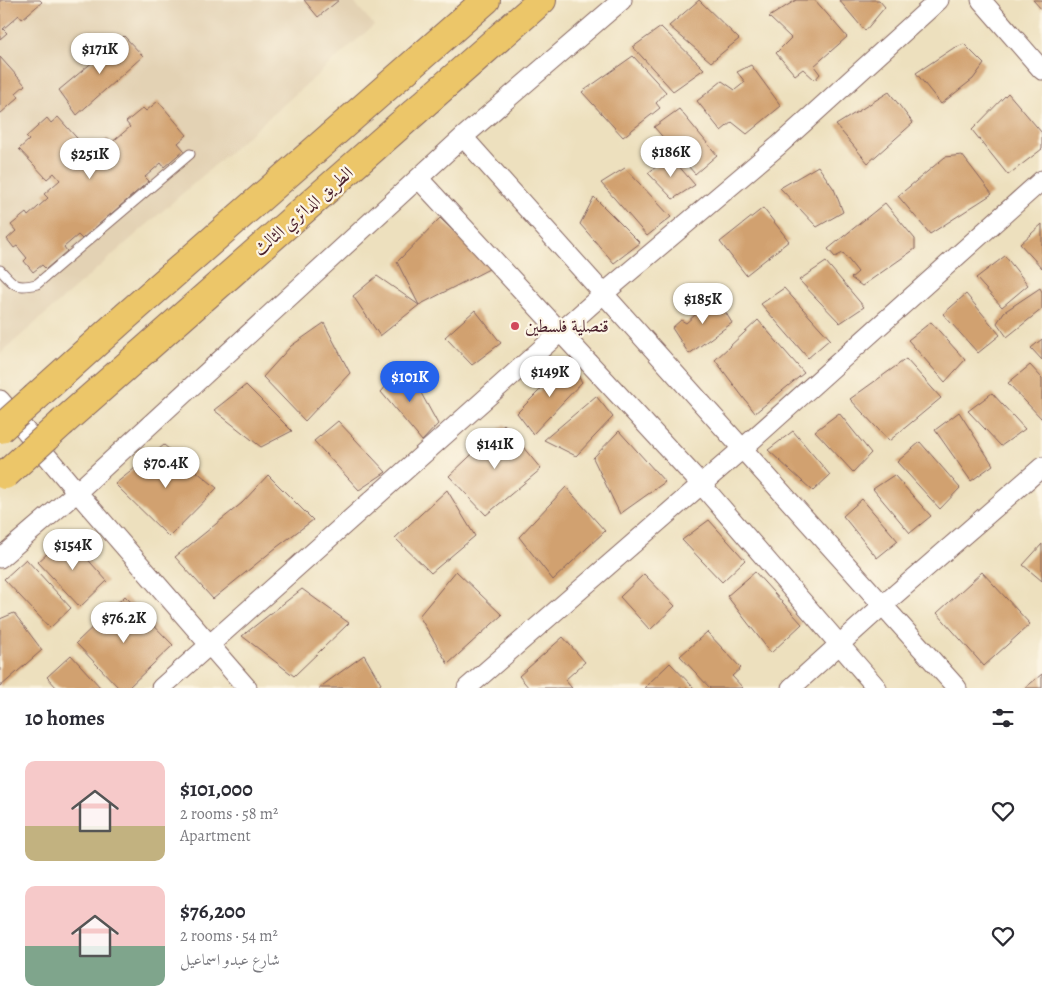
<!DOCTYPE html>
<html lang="en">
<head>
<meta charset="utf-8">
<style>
  :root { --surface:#fff; --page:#f2f2f3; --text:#2b2b33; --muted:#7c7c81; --accent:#2563eb }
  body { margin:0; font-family:Alegreya,Amiri,serif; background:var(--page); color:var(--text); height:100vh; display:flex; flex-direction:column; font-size:19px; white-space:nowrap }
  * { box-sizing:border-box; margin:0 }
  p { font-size:16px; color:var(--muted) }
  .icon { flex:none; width:28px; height:28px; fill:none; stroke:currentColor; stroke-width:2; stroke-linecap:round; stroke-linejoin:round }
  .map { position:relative; height:688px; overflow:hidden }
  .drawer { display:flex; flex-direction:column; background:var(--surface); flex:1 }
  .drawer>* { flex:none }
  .price { position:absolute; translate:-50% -42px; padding:0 11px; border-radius:18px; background:#fff; color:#222; font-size:16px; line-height:32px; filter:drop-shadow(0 1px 2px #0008) }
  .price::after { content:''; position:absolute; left:50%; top:30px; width:15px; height:11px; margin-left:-8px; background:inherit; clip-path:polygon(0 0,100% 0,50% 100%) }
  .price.active { background:var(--accent); color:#fff }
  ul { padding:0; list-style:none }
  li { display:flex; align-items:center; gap:15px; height:125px; padding:0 25px }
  li span { display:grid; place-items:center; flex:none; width:140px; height:100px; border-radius:10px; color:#555 }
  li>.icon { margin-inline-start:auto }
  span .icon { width:60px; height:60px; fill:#fffc; stroke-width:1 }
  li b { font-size:21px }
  h2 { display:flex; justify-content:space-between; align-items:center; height:60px; padding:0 25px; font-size:21px }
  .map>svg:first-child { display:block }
  .built { fill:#e3d2b4 }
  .building { fill:#d1a16f }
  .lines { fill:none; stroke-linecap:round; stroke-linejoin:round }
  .lane-casing { stroke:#83635e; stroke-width:11 }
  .street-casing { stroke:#83635e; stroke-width:21 }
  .highway-casing { stroke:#83635e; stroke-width:30 }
  .lane { stroke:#fff; stroke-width:9 }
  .street { stroke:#fff; stroke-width:19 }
  .highway { stroke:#ecc669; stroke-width:28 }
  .highway-bridge-casing { stroke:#83635e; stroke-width:30; stroke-linecap:butt }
  .highway-bridge { stroke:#ecc669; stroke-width:28 }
  .poi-dot { fill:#d1495b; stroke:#fcf5e5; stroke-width:2 }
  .labels { text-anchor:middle; stroke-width:4.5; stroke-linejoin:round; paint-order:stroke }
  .street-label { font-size:18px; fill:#4a1f2b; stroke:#fcf5e5 }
  .poi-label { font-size:18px; fill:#4a1f2b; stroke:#fcf5e5; text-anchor:start }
</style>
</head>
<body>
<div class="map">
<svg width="1042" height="688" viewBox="0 0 1042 688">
  <rect width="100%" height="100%" fill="#fcf5e5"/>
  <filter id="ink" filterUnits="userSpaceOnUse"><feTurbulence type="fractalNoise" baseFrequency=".02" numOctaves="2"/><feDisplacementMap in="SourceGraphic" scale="10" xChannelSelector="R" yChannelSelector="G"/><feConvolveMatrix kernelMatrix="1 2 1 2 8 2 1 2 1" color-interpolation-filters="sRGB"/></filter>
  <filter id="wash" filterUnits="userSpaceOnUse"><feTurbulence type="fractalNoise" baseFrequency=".0096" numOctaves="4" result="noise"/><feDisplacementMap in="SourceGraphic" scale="20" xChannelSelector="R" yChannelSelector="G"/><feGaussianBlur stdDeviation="1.12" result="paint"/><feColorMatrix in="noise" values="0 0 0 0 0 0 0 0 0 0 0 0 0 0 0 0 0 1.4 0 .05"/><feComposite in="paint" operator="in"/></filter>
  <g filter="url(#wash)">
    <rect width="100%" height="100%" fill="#ede0be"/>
    <path class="built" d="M0,0h352l22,25 -374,329z"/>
    <g id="blocks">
      <path class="building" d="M0,0h40l2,2 -20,17 -3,-4 -16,14 4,4 -7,6z
        M304,0h35l-21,17z
        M699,0l40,39 -28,23 -42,-36z
        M796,0h19l32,37 -33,29 6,8 -5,6 -12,-11 -8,6 -19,-22 15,-15 -22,-21z
        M839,0h40l6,7 -20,24z
        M1033,0h9v10z
        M661,27l43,42 -31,22 -40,-44z
        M124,36l19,20 -66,59 -18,-25z
        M964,44l20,20 -11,15 -32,25 -25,-31 36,-24z
        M633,56l33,36 -10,11 4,5 -37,29 -41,-45z
        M0,57l25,28 -9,8 3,4 -19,17z
        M751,65l30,41 -34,28 -15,-12 -11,9 -24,-30 25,-20 13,9 10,-8 -8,-10z
        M889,92l24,31 -45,40 -32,-38z
        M1008,93l34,40v16l-34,26 -36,-45z
        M158,101l29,34 -9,8 6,7 -20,17 -3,-4 -16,14 4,4 -67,58 -4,-4 -14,12 3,4 -21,18 -4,-4 -9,7 -9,-11 3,-3 -10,-12 -3,2 -7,-9 9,-8 -5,-6 15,-12 2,3 20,-18 -4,-4 16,-14 -6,-7 -7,6 -28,-30 10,-9 -3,-3 21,-19 4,5 7,-6 26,29 -6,6 6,7 24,-21 2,6 20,-17 -4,-5 17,-14 3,3z
        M679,109l38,46 -22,19 -41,-47z
        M962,155l30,39 -62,40 -32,-38 47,-39z
        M670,156l25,29 -22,14 -25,-26z
        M818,166l16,23 9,23 -26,15 -37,-39z
        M625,168l46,49 -24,19 -46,-53z
        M594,197l46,46 -26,20 -34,-39z
        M885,203l30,36v10l-53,37 -11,-8 7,-6 -15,-19 -8,4 -7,-8z
        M763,208l26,33 -43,34 -26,-33z
        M440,218l51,50 -72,37 -22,-43z
        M1042,224v44l-22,-24z
        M1005,256l23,29 -26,22 -26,-29z
        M826,262l38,45 -24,16 -41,-43z
        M377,276l42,29 -39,31 -27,-40z
        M784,288l46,51 -22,19 -47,-54z
        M1040,288l2,4v17l-35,28 -10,-14 7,-11z
        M719,294l7,10 -3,4 9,15 -43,31 -17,-26 9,-8 5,3z
        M966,294l34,41 -22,18 -35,-39z
        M475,310l26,33 -29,22 -27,-28z
        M758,320l46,53 -49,40 -40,-53z
        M931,322l34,38 -20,22 -37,-42z
        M324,323l26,50 -45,48 -42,-44 28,-31z
        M1042,339v21l-11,-12z
        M906,359l35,39 -52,43 -39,-42z
        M568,362l14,20 -49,52 -16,-21z
        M405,364l33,60 -16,17 -41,-49z
        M1030,365l12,13v41l-34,-36z
        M246,385l46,46 -31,16 -47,-37z
        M992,393l33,36 -24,17 -33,-35z
        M596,396l17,21 -37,39 -32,-16z
        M959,412l34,53 -22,16 -36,-51z
        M839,413l32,40 -18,19 -38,-41z
        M338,421l48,51 -27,18 -45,-49z
        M504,424l37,45 -55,46 -37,-39z
        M619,431l46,51 -45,32 -27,-56z
        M793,431l37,44 -17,16 -45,-41z
        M920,442l40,46 -20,21 -43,-47z
        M164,445l53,43 -48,49 -54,-53z
        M268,475l45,45 -36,27 -64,52 -38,-42 67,-54z
        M894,475l37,41 -21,17 -37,-44z
        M566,487l39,44 -52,49 -34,-43z
        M447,490l28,46 -44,37 -36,-35z
        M862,499l36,42 -21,17 -34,-42z
        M709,520l36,40 -23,22 -40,-42z
        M67,536l40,45 -27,26 -42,-45z
        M1042,544v37l-19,-16z
        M26,559l45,49 -21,20 -46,-49z
        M456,571l46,44 -54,49 -29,-48z
        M755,572l47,52 -31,29 -44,-57z
        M982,572l48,52 -46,42 -47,-53z
        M644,574l31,32 -25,24 -30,-33z
        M302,589l47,34 -55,53 -52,-40z
        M125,596l48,49 -45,43h-9l-43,-45z
        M14,613l28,37 -42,37v-68z
        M707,632l34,36 -9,8 11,12h-33l-30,-32z
        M563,637l22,25 -20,18 7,8h-43l-10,-12z
        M71,655l30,33h-44l-10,-11z
        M364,655l17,29 -5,4h-57z
        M670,663l24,25h-48l-1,-1z
        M1042,674v14h-17z"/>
    </g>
  </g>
  <g filter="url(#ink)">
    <use href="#blocks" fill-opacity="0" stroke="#83635e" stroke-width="1"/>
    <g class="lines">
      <defs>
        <path id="lane" d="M0,270c15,15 14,19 37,14l153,-130"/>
        <path id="street" d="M981,0l61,70
          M463,137l494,551
          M419,179l282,305 176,204
          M0,400l77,92 170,196
          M0,558l77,-66 386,-355 159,-137
          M161,688l442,-394 175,-148 161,-146
          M467,688l275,-239 300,-269
          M791,688l91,-82 160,-139"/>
        <path id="highway" d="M36,397l90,-81 360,-316
          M63,422l479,-422"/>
      </defs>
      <use href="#lane" class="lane-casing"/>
      <use href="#street" class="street-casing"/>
      <use href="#highway" class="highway-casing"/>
      <use href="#lane" class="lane"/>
      <use href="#street" class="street"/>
      <use href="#highway" class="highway"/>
      <defs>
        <path id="highway-bridge" d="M0,429l36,-32
          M5,475l58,-53"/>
      </defs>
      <use href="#highway-bridge" class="highway-bridge-casing"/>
      <use href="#highway-bridge" class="highway-bridge"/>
    </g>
  </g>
  <circle class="poi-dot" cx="515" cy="326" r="5"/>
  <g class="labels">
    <g class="street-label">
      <text transform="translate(303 211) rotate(-41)" y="6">الطريق الدائري الثالث</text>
    </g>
    <g class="poi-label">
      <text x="525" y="332">قنصلية فلسطين</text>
    </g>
  </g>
</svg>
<b class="price" style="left:100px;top:75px">$171K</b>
<b class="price" style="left:671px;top:178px">$186K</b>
<b class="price" style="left:90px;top:180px">$251K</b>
<b class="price" style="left:703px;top:325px">$185K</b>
<b class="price" style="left:550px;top:398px">$149K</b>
<b class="price active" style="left:410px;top:403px">$101K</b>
<b class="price" style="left:495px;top:470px">$141K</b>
<b class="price" style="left:166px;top:489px">$70.4K</b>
<b class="price" style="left:73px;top:571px">$154K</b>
<b class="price" style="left:124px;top:644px">$76.2K</b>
</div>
<section class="drawer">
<h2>10 homes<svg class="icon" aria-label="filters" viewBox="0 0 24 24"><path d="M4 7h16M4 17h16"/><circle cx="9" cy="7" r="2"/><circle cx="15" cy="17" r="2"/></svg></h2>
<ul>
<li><span style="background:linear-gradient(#f6c9c9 65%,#c2b280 0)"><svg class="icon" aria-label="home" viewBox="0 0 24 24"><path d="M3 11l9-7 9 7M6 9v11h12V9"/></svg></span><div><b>$101,000</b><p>2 rooms · 58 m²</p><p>Apartment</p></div><svg class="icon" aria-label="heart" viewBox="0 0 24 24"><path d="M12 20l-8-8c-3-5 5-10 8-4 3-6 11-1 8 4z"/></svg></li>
<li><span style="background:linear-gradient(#f6c9c9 60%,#7fa58c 0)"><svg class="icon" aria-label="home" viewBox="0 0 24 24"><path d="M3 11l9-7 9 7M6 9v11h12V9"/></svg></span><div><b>$76,200</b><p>2 rooms · 54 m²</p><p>شارع عبدو اسماعيل</p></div><svg class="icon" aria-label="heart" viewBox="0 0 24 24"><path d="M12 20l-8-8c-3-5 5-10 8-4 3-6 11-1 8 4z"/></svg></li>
</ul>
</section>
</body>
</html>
